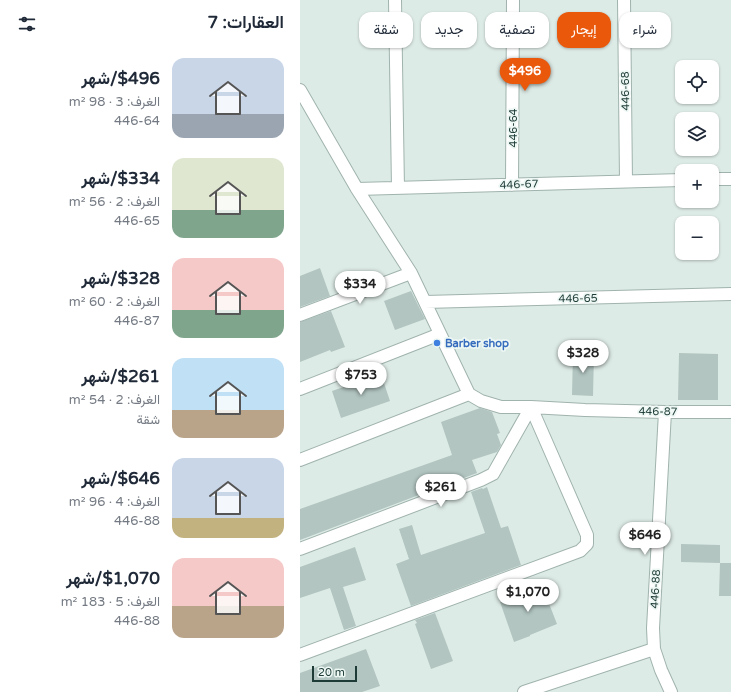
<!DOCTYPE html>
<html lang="ar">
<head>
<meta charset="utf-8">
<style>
  :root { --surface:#fff; --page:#f2f2f3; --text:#1f2937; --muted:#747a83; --accent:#ea580c }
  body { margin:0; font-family:"Varela Round",Vazirmatn,sans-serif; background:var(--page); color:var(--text); direction:rtl; height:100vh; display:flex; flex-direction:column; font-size:15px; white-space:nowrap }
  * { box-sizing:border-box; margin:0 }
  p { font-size:13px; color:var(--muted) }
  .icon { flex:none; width:22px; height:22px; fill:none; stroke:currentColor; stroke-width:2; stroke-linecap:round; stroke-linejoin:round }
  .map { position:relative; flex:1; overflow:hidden; direction:ltr }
  .drawer { display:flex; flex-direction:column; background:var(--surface); width:300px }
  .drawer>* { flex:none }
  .hud { position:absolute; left:12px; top:12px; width:359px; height:36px; direction:rtl; display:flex; gap:8px }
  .fabs { position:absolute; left:375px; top:60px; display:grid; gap:8px }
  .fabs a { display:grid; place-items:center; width:44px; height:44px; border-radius:8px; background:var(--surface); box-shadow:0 1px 3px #0004; font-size:20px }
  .scale { position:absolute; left:12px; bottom:10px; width:45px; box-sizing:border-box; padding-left:4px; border:2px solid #1e3b37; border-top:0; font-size:11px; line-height:14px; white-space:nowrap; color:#1e3b37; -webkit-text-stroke:3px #edf7f3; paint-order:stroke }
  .price { position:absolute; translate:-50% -34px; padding:0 9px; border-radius:14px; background:#fff; color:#222; font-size:13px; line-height:26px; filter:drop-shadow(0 1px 2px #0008) }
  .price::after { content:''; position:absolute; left:50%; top:24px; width:12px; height:9px; margin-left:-6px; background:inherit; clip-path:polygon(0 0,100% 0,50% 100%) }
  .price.active { background:var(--accent); color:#fff }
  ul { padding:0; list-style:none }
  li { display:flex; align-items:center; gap:12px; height:100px; padding:0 16px }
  li span { display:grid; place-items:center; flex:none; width:112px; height:80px; border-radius:12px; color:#555 }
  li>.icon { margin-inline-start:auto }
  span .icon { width:48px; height:48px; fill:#fffc; stroke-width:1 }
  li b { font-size:17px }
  h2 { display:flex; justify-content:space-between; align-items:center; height:48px; padding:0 16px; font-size:17px }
  .chip { padding:0 14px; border-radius:12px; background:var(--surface); box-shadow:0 1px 3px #0004; font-size:14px; line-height:36px }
  .chip.active { background:var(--accent); color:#fff }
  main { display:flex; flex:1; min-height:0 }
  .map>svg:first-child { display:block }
  .building { fill:#b2c5c0 }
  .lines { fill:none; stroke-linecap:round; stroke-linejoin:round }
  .minor-casing { stroke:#a0b3ae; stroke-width:14 }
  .minor { stroke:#fff; stroke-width:12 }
  .shop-dot { fill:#3f7fe0; stroke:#edf7f3; stroke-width:1.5 }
  .labels { text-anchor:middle; stroke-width:3.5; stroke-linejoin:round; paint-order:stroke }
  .street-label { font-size:11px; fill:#1e3b37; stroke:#edf7f3 }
  .shop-label { font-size:11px; font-weight:bold; fill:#366cbe; stroke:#edf7f3; text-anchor:start }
</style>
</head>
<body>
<main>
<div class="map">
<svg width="431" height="692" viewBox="0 0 431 692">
  <rect width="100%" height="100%" fill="#ddebe6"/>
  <path class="building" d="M20,268l10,28 -30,11v-31z
    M111,291l14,28 -30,11 -11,-29z
    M31,311l14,36 -14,5 -1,-2 -30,12v-40z
    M273,353l21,1 -1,42 -21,-1z
    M379,353l39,1v46h-40z
    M81,374l9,27 -49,17 -9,-27z
    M180,408l12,4 8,21 -3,1 4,11 -4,7 -25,8 5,13 -177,67v-31l152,-54 -11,-33z
    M187,487l14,41 7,-2 13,39 -110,41 -15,-42 13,-5 -10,-30 13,-4 9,30 64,-22 -14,-41 11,-4 1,1z
    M381,544l39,1v18l-39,-1z
    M55,547l11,33 -23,7 13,39 -12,4 -14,-42 -30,10v-31z
    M420,563h11v33h-12z
    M241,583l16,41 -27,11v1l-16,6 -14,-40 31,-11 -1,-3z
    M135,613l18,48 -22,8 -16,-45 2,-1 -2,-3z
    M66,649l14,37 -18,6h-62v-19z"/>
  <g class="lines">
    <defs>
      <path id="minor" d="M95,0l3,188
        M324,0l2,181
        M0,90l57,99 54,84 58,121 12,7 20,6h30l54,3 80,2h66
        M412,179h19
        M212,185l1,-185
        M57,189l325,-9
        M125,302l306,-8
        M0,315l111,-42
        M0,389l140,-55
        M365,412l-12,216 1,21 7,21 10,22
        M0,460l169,-66
        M0,549l181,-69 12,-6 38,-67
        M0,655l280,-104 7,-7v-9l-56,-128
        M224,692l130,-43"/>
    </defs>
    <use href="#minor" class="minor-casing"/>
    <use href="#minor" class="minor"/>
  </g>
  <circle class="shop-dot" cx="137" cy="343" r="4"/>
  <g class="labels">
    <g class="street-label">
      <text transform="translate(325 91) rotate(-91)" y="4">446-68</text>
      <text transform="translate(213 128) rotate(-90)" y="4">446-64</text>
      <text transform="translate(219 184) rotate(-2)" y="4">446-67</text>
      <text transform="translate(278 298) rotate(-1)" y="4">446-65</text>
      <text transform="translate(358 411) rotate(1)" y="4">446-87</text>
      <text transform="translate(355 589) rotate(-87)" y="4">446-88</text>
    </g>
    <g class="shop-label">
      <text x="145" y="347">Barber shop</text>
    </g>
  </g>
</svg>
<div class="fabs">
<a><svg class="icon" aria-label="locate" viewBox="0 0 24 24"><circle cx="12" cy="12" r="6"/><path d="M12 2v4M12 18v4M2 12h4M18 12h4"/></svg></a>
<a><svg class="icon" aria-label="layers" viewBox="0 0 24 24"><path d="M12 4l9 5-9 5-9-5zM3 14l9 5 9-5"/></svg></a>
<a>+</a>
<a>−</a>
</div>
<div class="scale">20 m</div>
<b class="price active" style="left:225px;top:92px">$496</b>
<b class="price" style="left:60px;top:305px">$334</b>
<b class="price" style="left:283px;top:374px">$328</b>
<b class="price" style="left:61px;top:396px">$753</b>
<b class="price" style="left:141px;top:508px">$261</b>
<b class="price" style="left:345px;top:556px">$646</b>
<b class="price" style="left:228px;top:613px">$1,070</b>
<div class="hud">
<a class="chip">شراء</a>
<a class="chip active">إيجار</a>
<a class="chip">تصفية</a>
<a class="chip">جديد</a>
<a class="chip">شقة</a>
</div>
</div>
<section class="drawer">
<h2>العقارات: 7<svg class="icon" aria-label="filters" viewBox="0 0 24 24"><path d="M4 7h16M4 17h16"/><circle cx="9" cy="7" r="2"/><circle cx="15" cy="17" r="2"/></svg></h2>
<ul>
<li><span style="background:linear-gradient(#c9d6e8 70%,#9aa5b1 0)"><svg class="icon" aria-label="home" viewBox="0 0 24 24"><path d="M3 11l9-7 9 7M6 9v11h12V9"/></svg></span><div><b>$496/شهر</b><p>الغرف: 3 · 98 m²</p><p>446-64</p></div></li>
<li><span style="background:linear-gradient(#dfe7d0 65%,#7fa58c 0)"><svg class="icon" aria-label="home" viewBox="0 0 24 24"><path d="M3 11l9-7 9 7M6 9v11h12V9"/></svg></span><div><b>$334/شهر</b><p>الغرف: 2 · 56 m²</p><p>446-65</p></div></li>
<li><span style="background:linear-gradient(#f6c9c9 65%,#7fa58c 0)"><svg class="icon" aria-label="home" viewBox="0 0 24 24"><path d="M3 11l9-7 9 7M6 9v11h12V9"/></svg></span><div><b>$328/شهر</b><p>الغرف: 2 · 60 m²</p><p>446-87</p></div></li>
<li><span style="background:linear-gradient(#bfe0f5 65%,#b9a48a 0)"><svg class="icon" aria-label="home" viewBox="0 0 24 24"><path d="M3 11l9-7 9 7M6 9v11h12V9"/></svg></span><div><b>$261/شهر</b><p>الغرف: 2 · 54 m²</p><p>شقة</p></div></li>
<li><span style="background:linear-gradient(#c9d6e8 75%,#c2b280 0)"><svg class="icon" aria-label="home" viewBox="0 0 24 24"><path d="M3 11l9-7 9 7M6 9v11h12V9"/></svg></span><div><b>$646/شهر</b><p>الغرف: 4 · 96 m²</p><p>446-88</p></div></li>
<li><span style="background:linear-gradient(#f6c9c9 60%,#b9a48a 0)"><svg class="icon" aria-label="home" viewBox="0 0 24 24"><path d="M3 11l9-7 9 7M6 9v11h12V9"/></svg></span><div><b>$1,070/شهر</b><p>الغرف: 5 · 183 m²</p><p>446-88</p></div></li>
</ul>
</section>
</main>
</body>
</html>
